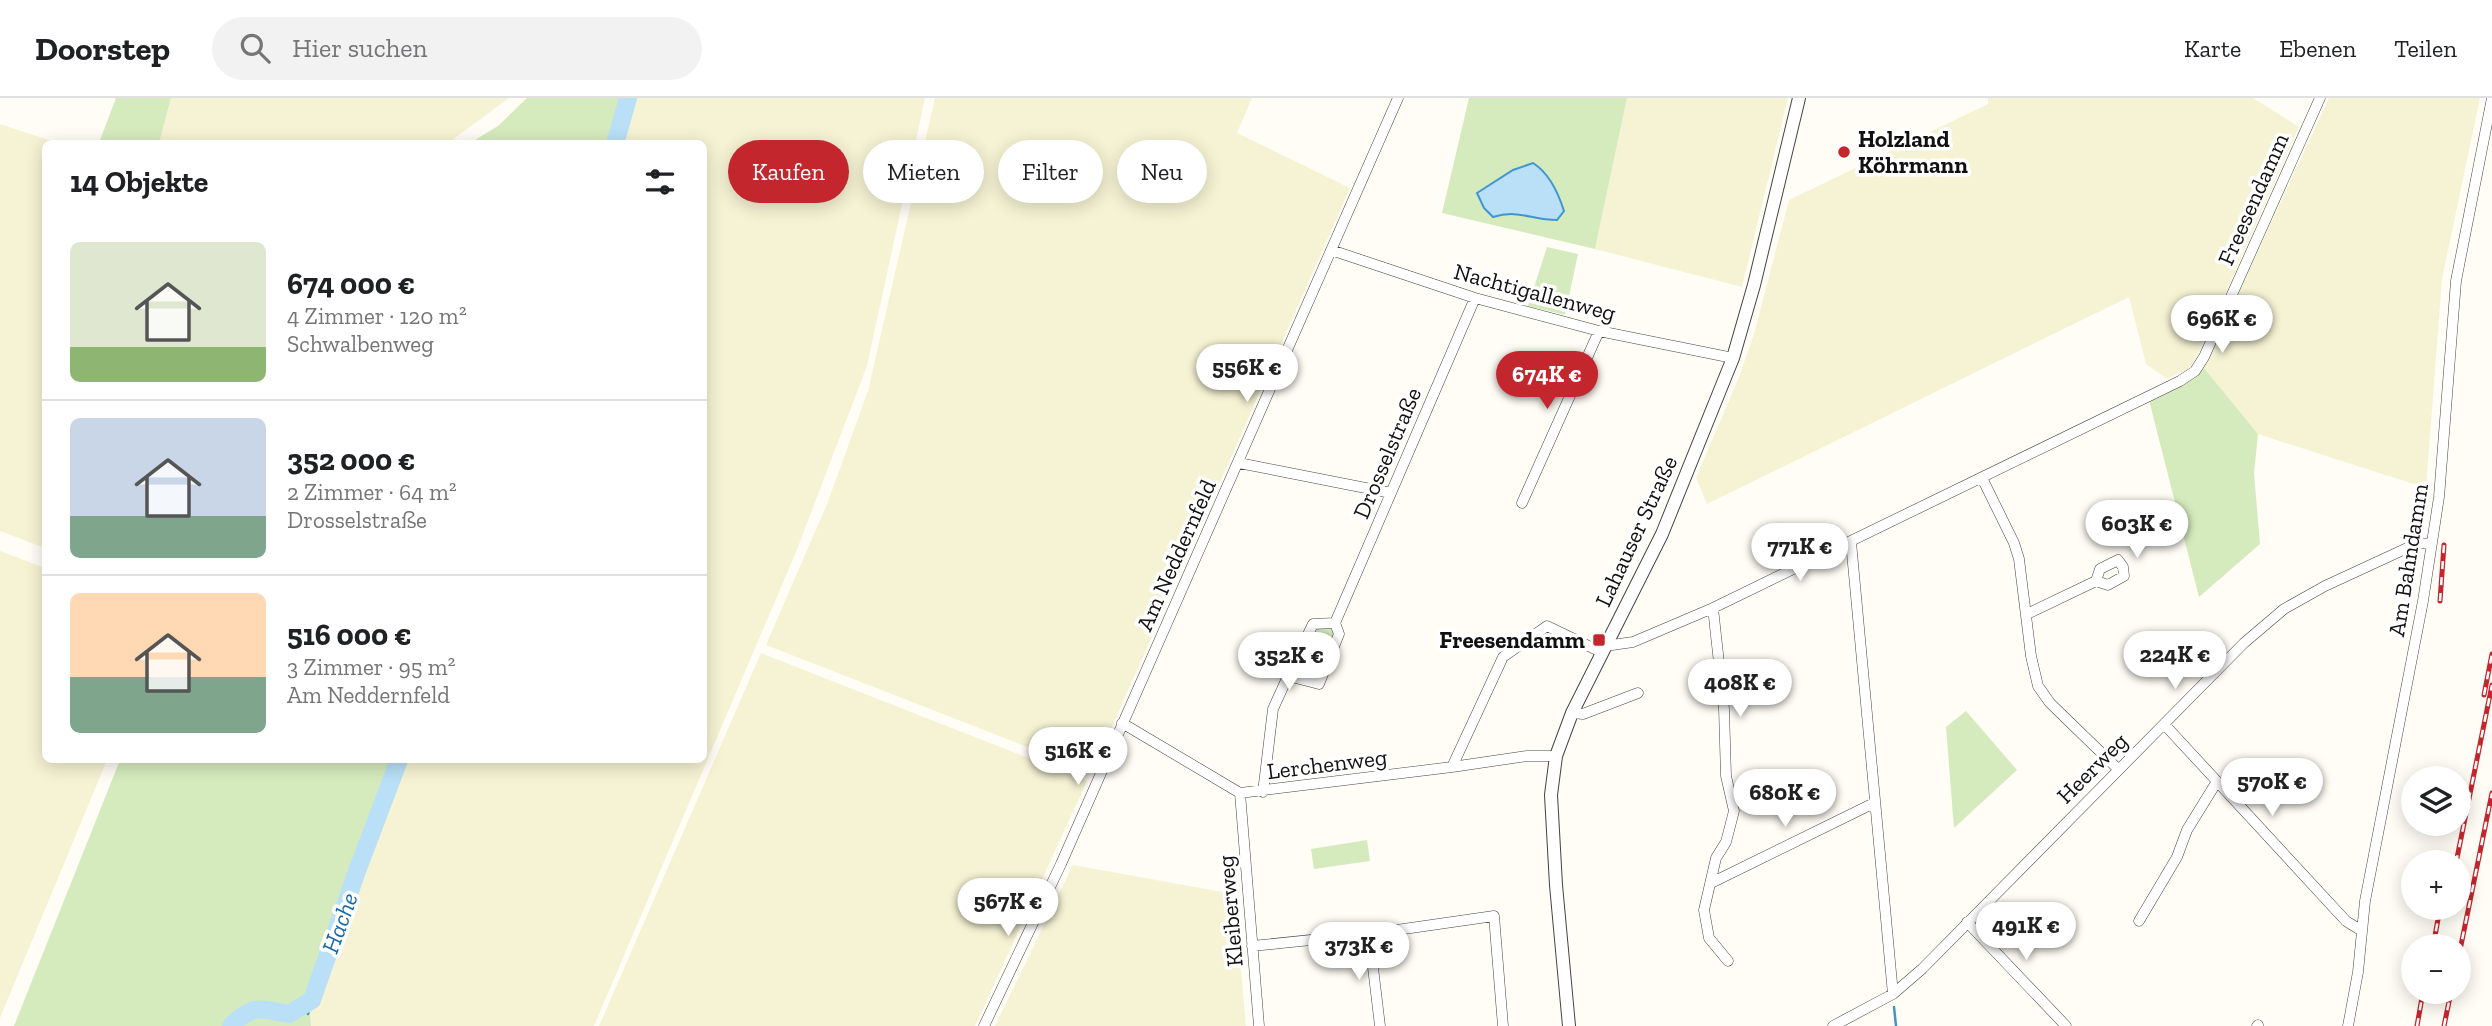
<!DOCTYPE html>
<html lang="de">
<head>
<meta charset="utf-8">
<style>
  :root { --surface:#fff; --page:#f2f2f2; --text:#202124; --muted:#757577; --line:#e0e0e0; --accent:#c4262e }
  body { margin:0; font-family:"Zilla Slab",serif; background:var(--page); color:var(--text); height:100vh; display:flex; flex-direction:column; font-size:26px; white-space:nowrap }
  * { box-sizing:border-box; margin:0 }
  p { font-size:23px; color:var(--muted) }
  .icon { flex:none; width:38px; height:38px; fill:none; stroke:currentColor; stroke-width:2; stroke-linecap:round; stroke-linejoin:round }
  .map { position:relative; flex:1; overflow:hidden }
  .details { position:absolute; left:42px; top:42px; width:665px; height:623px; display:flex; flex-direction:column; background:var(--surface); border-radius:10px; box-shadow:0 4px 18px #0003 }
  .details>* { flex:none }
  .guide { position:absolute; left:728px; top:42px; width:665px; height:63px; display:flex; gap:14px }
  .fabs { position:absolute; left:2401px; top:668px; display:grid; gap:14px }
  .fabs a { display:grid; place-items:center; width:70px; height:70px; border-radius:50%; background:var(--surface); box-shadow:0 4px 18px #0003; font-size:35px }
  .price { position:absolute; translate:-50% -60px; padding:0 16px; border-radius:24px; background:#fff; color:#222; font-size:23px; line-height:46px; filter:drop-shadow(0 2px 4px #0008) }
  .price::after { content:''; position:absolute; left:50%; top:42px; width:21px; height:16px; margin-left:-10px; background:inherit; clip-path:polygon(0 0,100% 0,50% 100%) }
  .price.selected { background:var(--accent); color:#fff }
  ul { padding:0; list-style:none }
  li { display:flex; align-items:center; gap:21px; height:175px; padding:0 28px }
  li+li { border-top:2px solid var(--line) }
  li span { display:grid; place-items:center; flex:none; width:196px; height:140px; border-radius:10px; color:#555 }
  li>.icon { margin-inline-start:auto }
  span .icon { width:84px; height:84px; fill:#fffc; stroke-width:1 }
  li b { font-size:30px }
  h2 { display:flex; justify-content:space-between; align-items:center; height:84px; padding:0 28px; font-size:30px }
  .chip { padding:0 24px; border-radius:32px; background:var(--surface); box-shadow:0 4px 18px #0003; font-size:24px; line-height:63px }
  .chip.selected { background:var(--accent); color:#fff }
  header { display:flex; align-items:center; gap:42px; box-sizing:border-box; height:98px; padding:0 35px; background:var(--surface); border-bottom:2px solid var(--line) }
  header strong { font-size:33px }
  nav { display:flex; gap:38px; margin-inline-start:auto; font-size:24px }
  .search { width:490px; height:63px; background:var(--page); display:flex; align-items:center; gap:18px; box-sizing:border-box; padding:0 24px; border-radius:38px; color:var(--muted); font-size:26px }
  .map>svg:first-child { display:block }
  .farmland { fill:#f6f3d4 }
  .green { fill:#d5ebbd }
  .water { fill:#b9e0f7; stroke:#3f96cf; stroke-width:2 }
  .lines { fill:none; stroke-linecap:round; stroke-linejoin:round }
  .stream { stroke:#3f96cf; stroke-width:2.5 }
  .river { stroke:#b9e0f7; stroke-width:18 }
  .minor-casing { stroke:#444; stroke-width:11 }
  .tertiary-casing { stroke:#444; stroke-width:14 }
  .minor { stroke:#fff; stroke-width:10 }
  .tertiary { stroke:#fff; stroke-width:12 }
  .rail-casing { stroke:#c4262e; stroke-width:5 }
  .rail { stroke:#fff; stroke-width:2.5; stroke-dasharray:8; stroke-linecap:butt }
  .poi-dot { fill:#c4262e; stroke:#fff; stroke-width:2.5 }
  .labels { text-anchor:middle; stroke-width:7; stroke-linejoin:round; paint-order:stroke }
  .poi-label { font-size:23px; font-weight:bold; fill:#111; stroke:#fff; text-anchor:start }
  .street-label { font-size:23px; fill:#111; stroke:#fff }
  .water-label { font-size:24px; font-style:italic; fill:#1768a6; stroke:#fff }
</style>
</head>
<body>
<header>
<strong>Doorstep</strong>
<div class="search"><svg class="icon" aria-label="search" viewBox="0 0 24 24"><circle cx="10" cy="10" r="6"/><path d="M15 15l6 6"/></svg>Hier suchen</div>
<nav><a>Karte</a><a>Ebenen</a><a>Teilen</a></nav>
</header>
<div class="map">
<svg width="2492" height="928" viewBox="0 0 2492 928">
  <rect width="100%" height="100%" fill="#fffdf5"/>
  <path class="farmland" d="M171,0h338l-61,45h-289z
    M620,0h305l-58,268 -71,186 -202,474h-283l-2,-29 12,-39 73,-198h310v-616l-97,-1z
    M935,0h317l-15,35 113,55 -258,584 -326,-127 61,-141 41,-113z
    M1627,0h161l-46,189 -147,-38z
    M1988,0h265l46,29 -102,230 -9,12 -21,10 -21,-15 -17,-67 -422,207 -11,-26 43,-101 15,-43 35,-134 199,-96z
    M2329,0h151l-38,181 -16,209 -168,-54 -54,-66z
    M0,26l58,19 -12,1 -1,404 -45,-17z
    M0,453l45,17 1,192h61l-107,258z
    M761,555l326,128 -112,245h-376z
    M1073,767l161,29 12,132h-251z"/>
  <path class="green" d="M116,0h55l-12,45h-60z
    M527,0h93l-13,45h-137l28,-17z
    M1469,0h158l-32,151 -153,-36z
    M1547,149l31,7 -13,61 -37,-9z
    M2204,270l54,66 -4,39 6,71 -61,53 -50,-197 38,-19z
    M1333,527l4,9 -18,47 -28,-8 23,-47z
    M1966,613l51,59 -63,58 -8,-101z
    M120,662h274l-73,198 -12,39 2,29h-297z
    M1367,742l3,21 -56,8 -3,-20z"/>
  <path class="water" d="M1533,65c16,10 25,29 31,48l-7,9c-26,0 -38,-11 -64,-3l-9,-9 -7,-15 36,-23z"/>
  <g class="lines">
    <path class="stream" d="M1894,909l2,19
      M308,916l4,-14"/>
    <path class="river" d="M615,46l13,-46
      M231,928c23,-23 29,-17 58,-12l23,-14 45,-129 42,-111"/>
    <defs>
      <path id="minor" d="M1331,152l144,48 124,33 134,27
        M1239,365l152,30
        M1982,380l32,65 5,16 12,97 7,30 12,17 68,66
        M1522,405l77,-172
        M1851,444l42,452
        M1713,510l11,101 2,67 8,35 -8,31 -10,16 -12,52 5,28 19,23
        M2027,516l69,-33 4,-12 18,-9 5,7 1,9 -16,9 -12,-4
        M1335,525l-22,1 -25,52 31,8 20,-50 -4,-11 140,-325
        M1605,548l28,-4 80,-34 467,-227 15,-10 9,-14 116,-259
        M1572,615l11,1 55,-21
        M1122,625l118,70 212,-26 75,-11h29
        M2164,626l182,197 16,10
        M1452,669l51,-110 44,-31 54,26
        M1263,694l10,-83 15,-33
        M1240,695l19,233
        M1711,785l163,-80
        M2139,823l38,-64 10,-27 29,-47
        M1967,824l99,104
        M1369,836l11,92
        M1252,848l117,-12 125,-18 9,110
        M984,928l77,-162 337,-766
        M1833,928l60,-32 29,-25 322,-326 40,-34 41,-23 93,-43 13,1
        M2257,928l1,-1
        M2348,928l10,-54 7,-71 58,-300 16,-104 17,-216 36,-183"/>
      <path id="tertiary" d="M1569,928l-13,-141 -5,-90 5,-39 16,-43 90,-179 71,-176 21,-73 45,-187"/>
    </defs>
    <use href="#minor" class="minor-casing"/>
    <use href="#tertiary" class="tertiary-casing"/>
    <use href="#minor" class="minor"/>
    <use href="#tertiary" class="tertiary"/>
    <defs>
      <path id="rail" d="M2440,503l4,-56
        M2484,597l8,-41
        M2456,765l36,-178
        M2433,849l7,-39
        M2459,857l33,-162
        M2417,928l6,-34
        M2444,928l7,-34"/>
    </defs>
    <use href="#rail" class="rail-casing"/>
    <use href="#rail" class="rail"/>
  </g>
  <g class="poi-dot">
    <circle cx="1844" cy="54" r="7"/>
    <rect x="1592" y="535" width="14" height="14" rx="3.5"/>
  </g>
  <g class="labels">
    <g class="poi-label">
      <text x="1858" y="49">Holzland<tspan x="1858" dy="26">Köhrmann</tspan></text>
      <text x="1585" y="550" text-anchor="end">Freesendamm</text>
    </g>
    <g class="street-label">
      <text transform="translate(2253 101) rotate(-66)" y="8">Freesendamm</text>
      <text transform="translate(1535 194) rotate(15)" y="8">Nachtigallenweg</text>
      <text transform="translate(1387 355) rotate(-67)" y="8">Drosselstraße</text>
      <text transform="translate(1636 433) rotate(-65)" y="8">Lahauser Straße</text>
      <text transform="translate(1176 457) rotate(-66)" y="8">Am Neddernfeld</text>
      <text transform="translate(2408 462) rotate(-81)" y="8">Am Bahndamm</text>
      <text transform="translate(1327 666) rotate(-7)" y="8">Lerchenweg</text>
      <text transform="translate(2092 670) rotate(-45)" y="8">Heerweg</text>
      <text transform="translate(1230 813) rotate(-95)" y="8">Kleiberweg</text>
    </g>
    <g class="water-label">
      <text transform="translate(340 825) rotate(-70)" y="8">Hache</text>
    </g>
  </g>
</svg>
<div class="fabs">
<a><svg class="icon" aria-label="layers" viewBox="0 0 24 24"><path d="M12 4l9 5-9 5-9-5zM3 14l9 5 9-5"/></svg></a>
<a>+</a>
<a>−</a>
</div>
<b class="price" style="left:2222px;top:257px">696K €</b>
<b class="price" style="left:1247px;top:306px">556K €</b>
<b class="price selected" style="left:1547px;top:313px">674K €</b>
<b class="price" style="left:2137px;top:462px">603K €</b>
<b class="price" style="left:1800px;top:485px">771K €</b>
<b class="price" style="left:2175px;top:593px">224K €</b>
<b class="price" style="left:1289px;top:594px">352K €</b>
<b class="price" style="left:1740px;top:621px">408K €</b>
<b class="price" style="left:1078px;top:689px">516K €</b>
<b class="price" style="left:2272px;top:720px">570K €</b>
<b class="price" style="left:1785px;top:731px">680K €</b>
<b class="price" style="left:1008px;top:840px">567K €</b>
<b class="price" style="left:2026px;top:864px">491K €</b>
<b class="price" style="left:1359px;top:884px">373K €</b>
<div class="guide">
<a class="chip selected">Kaufen</a>
<a class="chip">Mieten</a>
<a class="chip">Filter</a>
<a class="chip">Neu</a>
</div>
<section class="details">
<h2>14 Objekte<svg class="icon" aria-label="filters" viewBox="0 0 24 24"><path d="M4 7h16M4 17h16"/><circle cx="9" cy="7" r="2"/><circle cx="15" cy="17" r="2"/></svg></h2>
<ul>
<li><span style="background:linear-gradient(#dfe7d0 75%,#8fb573 0)"><svg class="icon" aria-label="home" viewBox="0 0 24 24"><path d="M3 11l9-7 9 7M6 9v11h12V9"/></svg></span><div><b>674 000 €</b><p>4 Zimmer · 120 m²</p><p>Schwalbenweg</p></div></li>
<li><span style="background:linear-gradient(#c9d6e8 70%,#7fa58c 0)"><svg class="icon" aria-label="home" viewBox="0 0 24 24"><path d="M3 11l9-7 9 7M6 9v11h12V9"/></svg></span><div><b>352 000 €</b><p>2 Zimmer · 64 m²</p><p>Drosselstraße</p></div></li>
<li><span style="background:linear-gradient(#ffd9b3 60%,#7fa58c 0)"><svg class="icon" aria-label="home" viewBox="0 0 24 24"><path d="M3 11l9-7 9 7M6 9v11h12V9"/></svg></span><div><b>516 000 €</b><p>3 Zimmer · 95 m²</p><p>Am Neddernfeld</p></div></li>
</ul>
</section>
</div>
</body>
</html>
